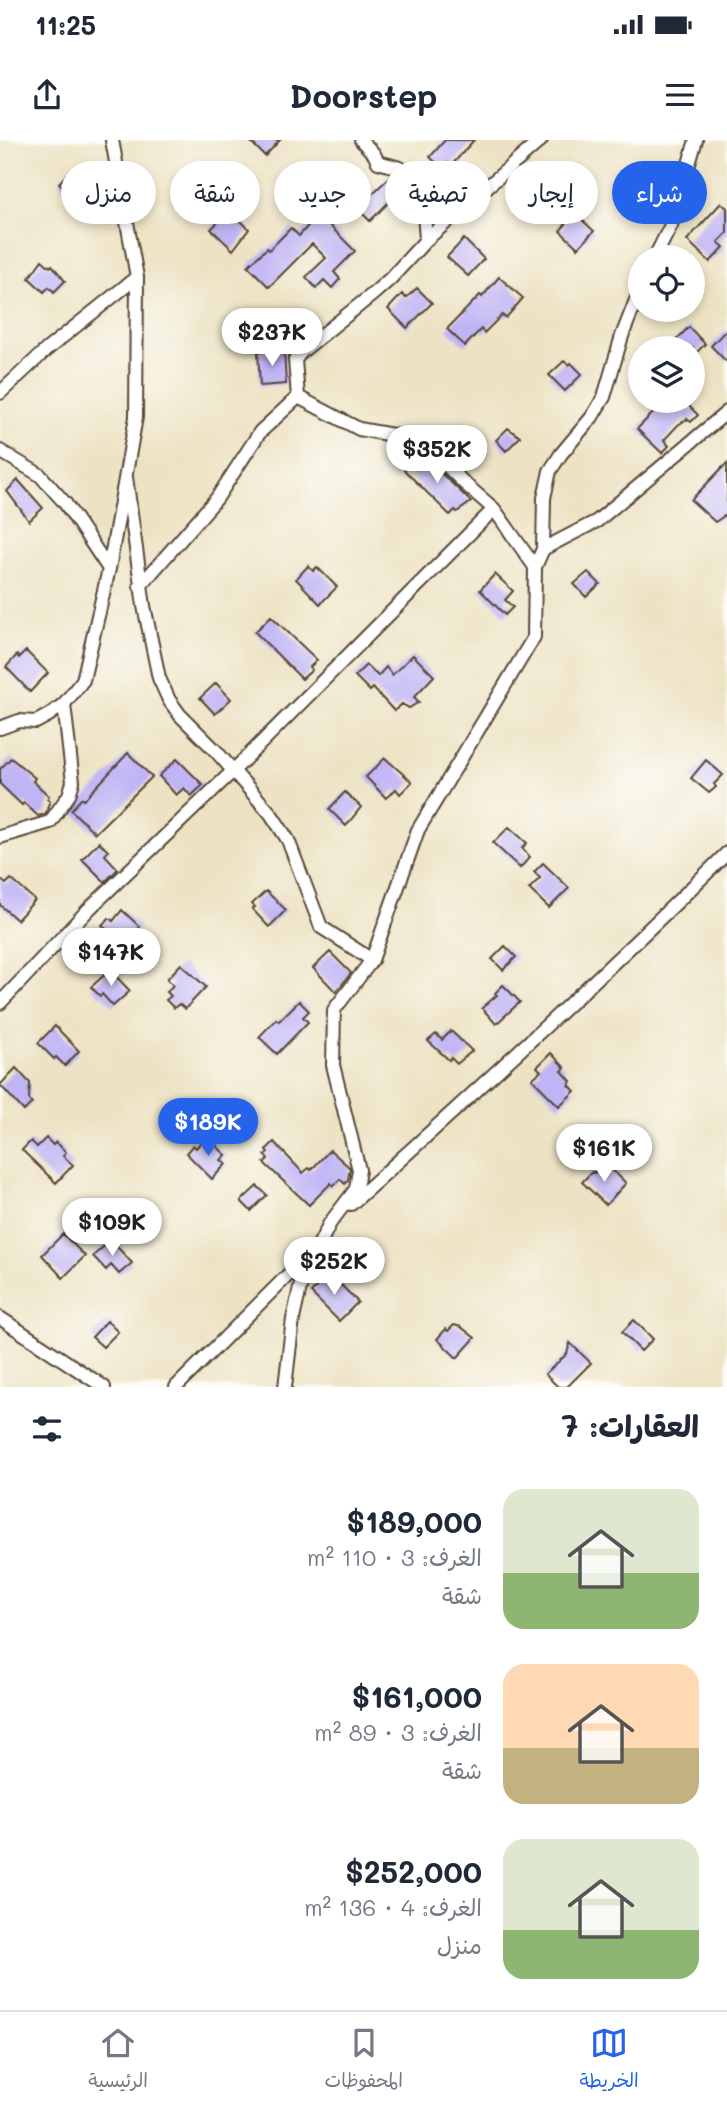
<!DOCTYPE html>
<html lang="ar">
<head>
<meta charset="utf-8">
<style>
  :root { --surface:#fff; --page:#f6f6f7; --text:#1f2937; --muted:#747a83; --line:#e0e1e3; --accent:#2563eb }
  body { margin:0; font-family:Mali,"Playpen Sans Arabic",sans-serif; background:var(--page); color:var(--text); direction:rtl; height:100vh; display:flex; flex-direction:column; font-size:26px; white-space:nowrap }
  * { box-sizing:border-box; margin:0 }
  p { font-size:23px; color:var(--muted) }
  .icon { flex:none; width:38px; height:38px; fill:none; stroke:currentColor; stroke-width:2; stroke-linecap:round; stroke-linejoin:round }
  .map { position:relative; height:1247px; overflow:hidden; direction:ltr }
  .details { display:flex; flex-direction:column; background:var(--surface); flex:1 }
  .details>* { flex:none }
  .guide { position:absolute; left:21px; top:21px; width:686px; height:63px; direction:rtl; display:flex; gap:14px }
  .buttons { position:absolute; left:628px; top:105px; display:grid; gap:14px }
  .buttons a { display:grid; place-items:center; width:77px; height:77px; border-radius:50%; background:var(--surface); box-shadow:0 4px 10px #0003; font-size:35px }
  .price { position:absolute; translate:-50% -60px; padding:0 16px; border-radius:24px; background:#fff; color:#222; font-size:23px; line-height:46px; filter:drop-shadow(0 2px 4px #0008) }
  .price::after { content:''; position:absolute; left:50%; top:42px; width:21px; height:16px; margin-left:-10px; background:inherit; clip-path:polygon(0 0,100% 0,50% 100%) }
  .price.current { background:var(--accent); color:#fff }
  ul { padding:0; list-style:none }
  li { display:flex; align-items:center; gap:21px; height:175px; padding:0 28px }
  li span { display:grid; place-items:center; flex:none; width:196px; height:140px; border-radius:21px; color:#555 }
  li>.icon { margin-inline-start:auto }
  span .icon { width:84px; height:84px; fill:#fffc; stroke-width:1 }
  li b { font-size:30px }
  h2 { display:flex; justify-content:space-between; align-items:center; height:84px; padding:0 28px; font-size:30px }
  .chip { padding:0 24px; border-radius:32px; background:var(--surface); box-shadow:0 4px 10px #0003; font-size:24px; line-height:63px }
  .chip.current { background:var(--accent); color:#fff }
  .status { display:flex; justify-content:space-between; align-items:center; height:49px; padding:0 35px; background:var(--surface); direction:ltr }
  .status svg { height:19px; fill:currentColor }
  header { display:flex; justify-content:space-between; align-items:center; height:91px; padding:0 28px; background:var(--surface); font-size:32px; font-weight:800 }
  .tabs { display:flex; justify-content:space-around; align-items:center; height:98px; border-top:2px solid var(--line); background:var(--surface); font-size:19px; color:var(--muted) }
  .tabs a { display:grid; justify-items:center; gap:4px }
  .tabs .current { color:var(--accent) }
  .map>svg:first-child { display:block }
  .building { fill:#bfb4f5 }
  .lines { fill:none; stroke-linecap:round; stroke-linejoin:round }
  .street-casing { stroke:#564637; stroke-width:16 }
  .street { stroke:#fff; stroke-width:12 }
</style>
</head>
<body>
<div class="status"><b>11:25</b><svg viewBox="0 0 49 12"><path d="M0 12V9h3v3zM5 12V6h3v6zM10 12V3h3v9zM15 12V0h3v12zM26 1h20v11H26zM47 4h2v5h-2z"/></svg></div>
<header><svg class="icon" aria-label="menu" viewBox="0 0 24 24"><path d="M4 6h16M4 12h16M4 18h16"/></svg>Doorstep<svg class="icon" aria-label="share" viewBox="0 0 24 24"><path d="M12 15V3M7 8l5-5 5 5M5 13v7h14v-7"/></svg></header>
<div class="map">
<svg width="727" height="1247" viewBox="0 0 727 1247">
  <rect width="100%" height="100%" fill="#fdfcf7"/>
  <filter id="ink" filterUnits="userSpaceOnUse"><feTurbulence type="fractalNoise" baseFrequency=".0143" numOctaves="2"/><feDisplacementMap in="SourceGraphic" scale="14" xChannelSelector="R" yChannelSelector="G"/><feConvolveMatrix kernelMatrix="1 2 1 2 8 2 1 2 1" color-interpolation-filters="sRGB"/></filter>
  <filter id="wash" filterUnits="userSpaceOnUse"><feTurbulence type="fractalNoise" baseFrequency=".00686" numOctaves="4" result="noise"/><feDisplacementMap in="SourceGraphic" scale="28" xChannelSelector="R" yChannelSelector="G"/><feGaussianBlur stdDeviation="1.57" result="paint"/><feColorMatrix in="noise" values="0 0 0 0 0 0 0 0 0 0 0 0 0 0 0 0 0 1.4 0 .05"/><feComposite in="paint" operator="in"/></filter>
  <g filter="url(#wash)">
    <rect width="100%" height="100%" fill="#ede3c4"/>
    <g id="blocks">
      <path class="building" d="M249,0h31l-15,16z
        M445,0h29l-23,26 -3,-3 -5,6 -13,-12z
        M69,32l25,24 -15,15 -11,-11 4,-5 -13,-12z
        M392,35l4,1 13,11 5,8 -16,16 -9,-9 -19,19 -13,-13z
        M329,47l19,20 -18,19 25,25 -21,21 6,7 -8,9 -8,-8 -8,8 -10,-11 20,-19 -14,-14 -43,43 -21,-21 19,-18 2,2 22,-22 8,8 21,-24v-3l-6,-7z
        M721,63l6,5v25l-9,9 6,5 -14,15 -23,-22z
        M569,68l25,23 -16,17 -18,-17 6,-7 -6,-6z
        M230,70l19,19 -16,21 -22,-21z
        M464,99l20,20 -16,17 -21,-19z
        M42,120l8,7 2,-2 13,16 -11,11 -5,-5 -5,5 -15,-14z
        M499,137l24,21 -17,20 -4,-3 -18,18 -3,-4 -16,17 -18,-17 33,-34 2,2z
        M417,148l15,15 -25,25 -19,-19 14,-15 4,4z
        M689,187l16,17 -12,12v-8h-13l-6,-6z
        M727,189v33l-16,-16z
        M284,210l2,34 -26,2 -2,-34z
        M564,221l5,4 2,-2 11,11 -17,17 -16,-16z
        M661,261h23l14,14 -7,7 -4,-3 -9,6 -14,15 5,6 -7,7 -25,-24 20,-20 -2,-3z
        M508,288l12,9 -14,14 -10,-11z
        M420,313l44,42 7,7 -14,10 -2,-2 -5,5 -46,-45z
        M727,323v51l-12,8 -24,-22z
        M18,340l25,28 -14,13 -22,-30z
        M308,426l5,5 4,-4 20,20 -17,17 -24,-25z
        M588,432l12,12 -14,13 -12,-13z
        M495,434l18,17 -8,9 8,7 -8,8 -25,-25z
        M271,476l46,44 -7,7 2,3 -10,9 -47,-47z
        M26,511l22,22 -18,19 -24,-25 11,-12 2,3z
        M413,515l21,21 -20,21 5,5 -10,6 -7,-4 -8,7 -21,-23 -3,3 -15,-15 11,-11 12,11 8,-9 6,8z
        M216,543l15,16 -16,15 -15,-16z
        M128,613l24,24 -57,56 -24,-23 11,-12 2,2z
        M11,618l24,20 -2,3 16,15 -2,3 3,2 -3,7 1,1 -3,5 -7,2 -14,-13 -2,2 -22,-21v-15z
        M385,618l27,24 -12,12 -4,-5 -10,9 -20,-21z
        M177,619l26,26 -12,11 -7,-8 -8,7 -17,-19z
        M706,620l17,15 -9,9 2,3 -7,6 -18,-15z
        M345,652l16,15 -15,19 -17,-17z
        M509,687l18,16 -5,5 8,9 -10,11 -27,-25z
        M99,702l9,9 -3,4 13,14 -13,13 -23,-23z
        M543,723l26,25 -20,20 -20,-19 11,-11 -6,-6z
        M0,739l6,5 5,-5 24,21 -18,20 -17,-15z
        M266,751l20,19 -17,17 -17,-18 3,-2 -3,-3z
        M122,770l18,17 -17,18 -21,-20 7,-7 4,3z
        M505,806l11,11 -13,13 -11,-11z
        M330,812l21,21 -15,19 -23,-24z
        M181,824l25,23 -21,22 -6,-5 -5,4 -8,-8 5,-4 -4,-4 6,-7 -6,-6z
        M110,830l20,21 -17,15 -11,-12 -2,2 -9,-9z
        M503,845l17,17 -24,22 -14,-16 15,-13 -2,-2z
        M299,861l10,10 -6,6 5,5 -31,32 -18,-17 17,-18 3,2z
        M55,886l24,25 -14,15 -9,-9 -2,2 -16,-16z
        M451,891l21,20 -15,13 -6,-6 -2,2 -21,-19 8,-7 6,6z
        M551,913l14,15 -3,3 9,10 -2,4 6,6 -16,15 -27,-27 9,-8 -4,-4z
        M16,928l14,15 -1,16 3,4 -8,8 -24,-26z
        M46,998l7,7 3,-3 10,10 -3,4 10,9 -17,18 -34,-33 9,-9 6,6z
        M204,999l7,7 2,-3 13,12 -5,5 5,4 -14,15 -26,-26 7,-8 3,3z
        M274,1002l29,31 6,-5 2,2 19,-20 20,18 -2,12 -3,4 -5,-5 -7,7 -2,-3 -22,22 -45,-42 4,-4 -3,-4 3,-3 -2,-2z
        M600,1027l5,6 5,-5 16,15 -20,22 -24,-23 10,-10 2,1z
        M257,1046l10,9 -16,16 -10,-10z
        M63,1094l22,22 -22,22 -21,-23z
        M111,1100l21,23 -13,11 -8,-9 -5,5 -13,-14z
        M329,1133l29,29 -19,19 -28,-28z
        M634,1180l19,19 -12,12 -19,-19z
        M107,1181l11,11 -15,15 -11,-10z
        M454,1185l7,2 14,11 -18,20 -20,-19 9,-10 2,2z
        M570,1203l21,20 -24,24h-9l-13,-13 22,-20z"/>
    </g>
  </g>
  <g filter="url(#ink)">
    <use href="#blocks" fill-opacity="0" stroke="#564637" stroke-width="2"/>
    <g class="lines">
      <defs>
        <path id="street" d="M361,0l13,14 4,8 22,6 22,19 4,53
          M655,117l16,-32 25,-85
          M0,253l46,-43 91,-73
          M298,257l61,32 62,11 44,44 29,25 41,58
          M0,311l40,24 25,28 44,66
          M126,337l18,129 15,72 10,22 11,15 35,35 56,64 17,26 33,87 51,33 -38,50 -1,55 26,105 -3,19 -26,34 -28,56 -9,40 -8,68
          M543,409l54,-28 130,-109
          M140,446l77,-88 43,-66 38,-35 -3,-37 6,-8 72,-58 17,-15 36,-39 115,-100
          M0,588l19,-7 17,1 13,-7 15,-11 19,-24 26,-111 27,-152 1,-140 -25,-137
          M0,697l50,-15 19,-27 4,-13 -9,-78
          M372,820l46,-130 116,-193 1,-70 8,-18 1,-51 6,-27 11,-17 31,-37 12,-20 18,-61 18,-46
          M0,863l89,-94 145,-139 260,-261
          M351,1064c128,-115 254,-230 376,-351
          M0,1178l104,69
          M176,1247l136,-136"/>
      </defs>
      <use href="#street" class="street-casing"/>
      <use href="#street" class="street"/>
    </g>
  </g>
</svg>
<div class="buttons">
<a><svg class="icon" aria-label="locate" viewBox="0 0 24 24"><circle cx="12" cy="12" r="6"/><path d="M12 2v4M12 18v4M2 12h4M18 12h4"/></svg></a>
<a><svg class="icon" aria-label="layers" viewBox="0 0 24 24"><path d="M12 4l9 5-9 5-9-5zM3 14l9 5 9-5"/></svg></a>
</div>
<b class="price" style="left:272px;top:228px">$237K</b>
<b class="price" style="left:437px;top:345px">$352K</b>
<b class="price" style="left:111px;top:848px">$147K</b>
<b class="price current" style="left:208px;top:1018px">$189K</b>
<b class="price" style="left:604px;top:1044px">$161K</b>
<b class="price" style="left:112px;top:1118px">$109K</b>
<b class="price" style="left:334px;top:1157px">$252K</b>
<div class="guide">
<a class="chip current">شراء</a>
<a class="chip">إيجار</a>
<a class="chip">تصفية</a>
<a class="chip">جديد</a>
<a class="chip">شقة</a>
<a class="chip">منزل</a>
</div>
</div>
<section class="details">
<h2>العقارات: 7<svg class="icon" aria-label="filters" viewBox="0 0 24 24"><path d="M4 7h16M4 17h16"/><circle cx="9" cy="7" r="2"/><circle cx="15" cy="17" r="2"/></svg></h2>
<ul>
<li><span style="background:linear-gradient(#dfe7d0 60%,#8fb573 0)"><svg class="icon" aria-label="home" viewBox="0 0 24 24"><path d="M3 11l9-7 9 7M6 9v11h12V9"/></svg></span><div><b>$189,000</b><p>الغرف: 3 · 110 m²</p><p>شقة</p></div></li>
<li><span style="background:linear-gradient(#ffd9b3 60%,#c2b280 0)"><svg class="icon" aria-label="home" viewBox="0 0 24 24"><path d="M3 11l9-7 9 7M6 9v11h12V9"/></svg></span><div><b>$161,000</b><p>الغرف: 3 · 89 m²</p><p>شقة</p></div></li>
<li><span style="background:linear-gradient(#dfe7d0 65%,#8fb573 0)"><svg class="icon" aria-label="home" viewBox="0 0 24 24"><path d="M3 11l9-7 9 7M6 9v11h12V9"/></svg></span><div><b>$252,000</b><p>الغرف: 4 · 136 m²</p><p>منزل</p></div></li>
</ul>
</section>
<nav class="tabs">
<a class="current"><svg class="icon" aria-label="map" viewBox="0 0 24 24"><path d="M3 6l6-2 6 2 6-2v14l-6 2-6-2-6 2zM9 4v14M15 6v14"/></svg>الخريطة</a>
<a><svg class="icon" aria-label="saved" viewBox="0 0 24 24"><path d="M7 4h10v16l-5-4-5 4z"/></svg>المحفوظات</a>
<a><svg class="icon" aria-label="home" viewBox="0 0 24 24"><path d="M3 11l9-7 9 7M6 9v11h12V9"/></svg>الرئيسية</a>
</nav>
</body>
</html>
